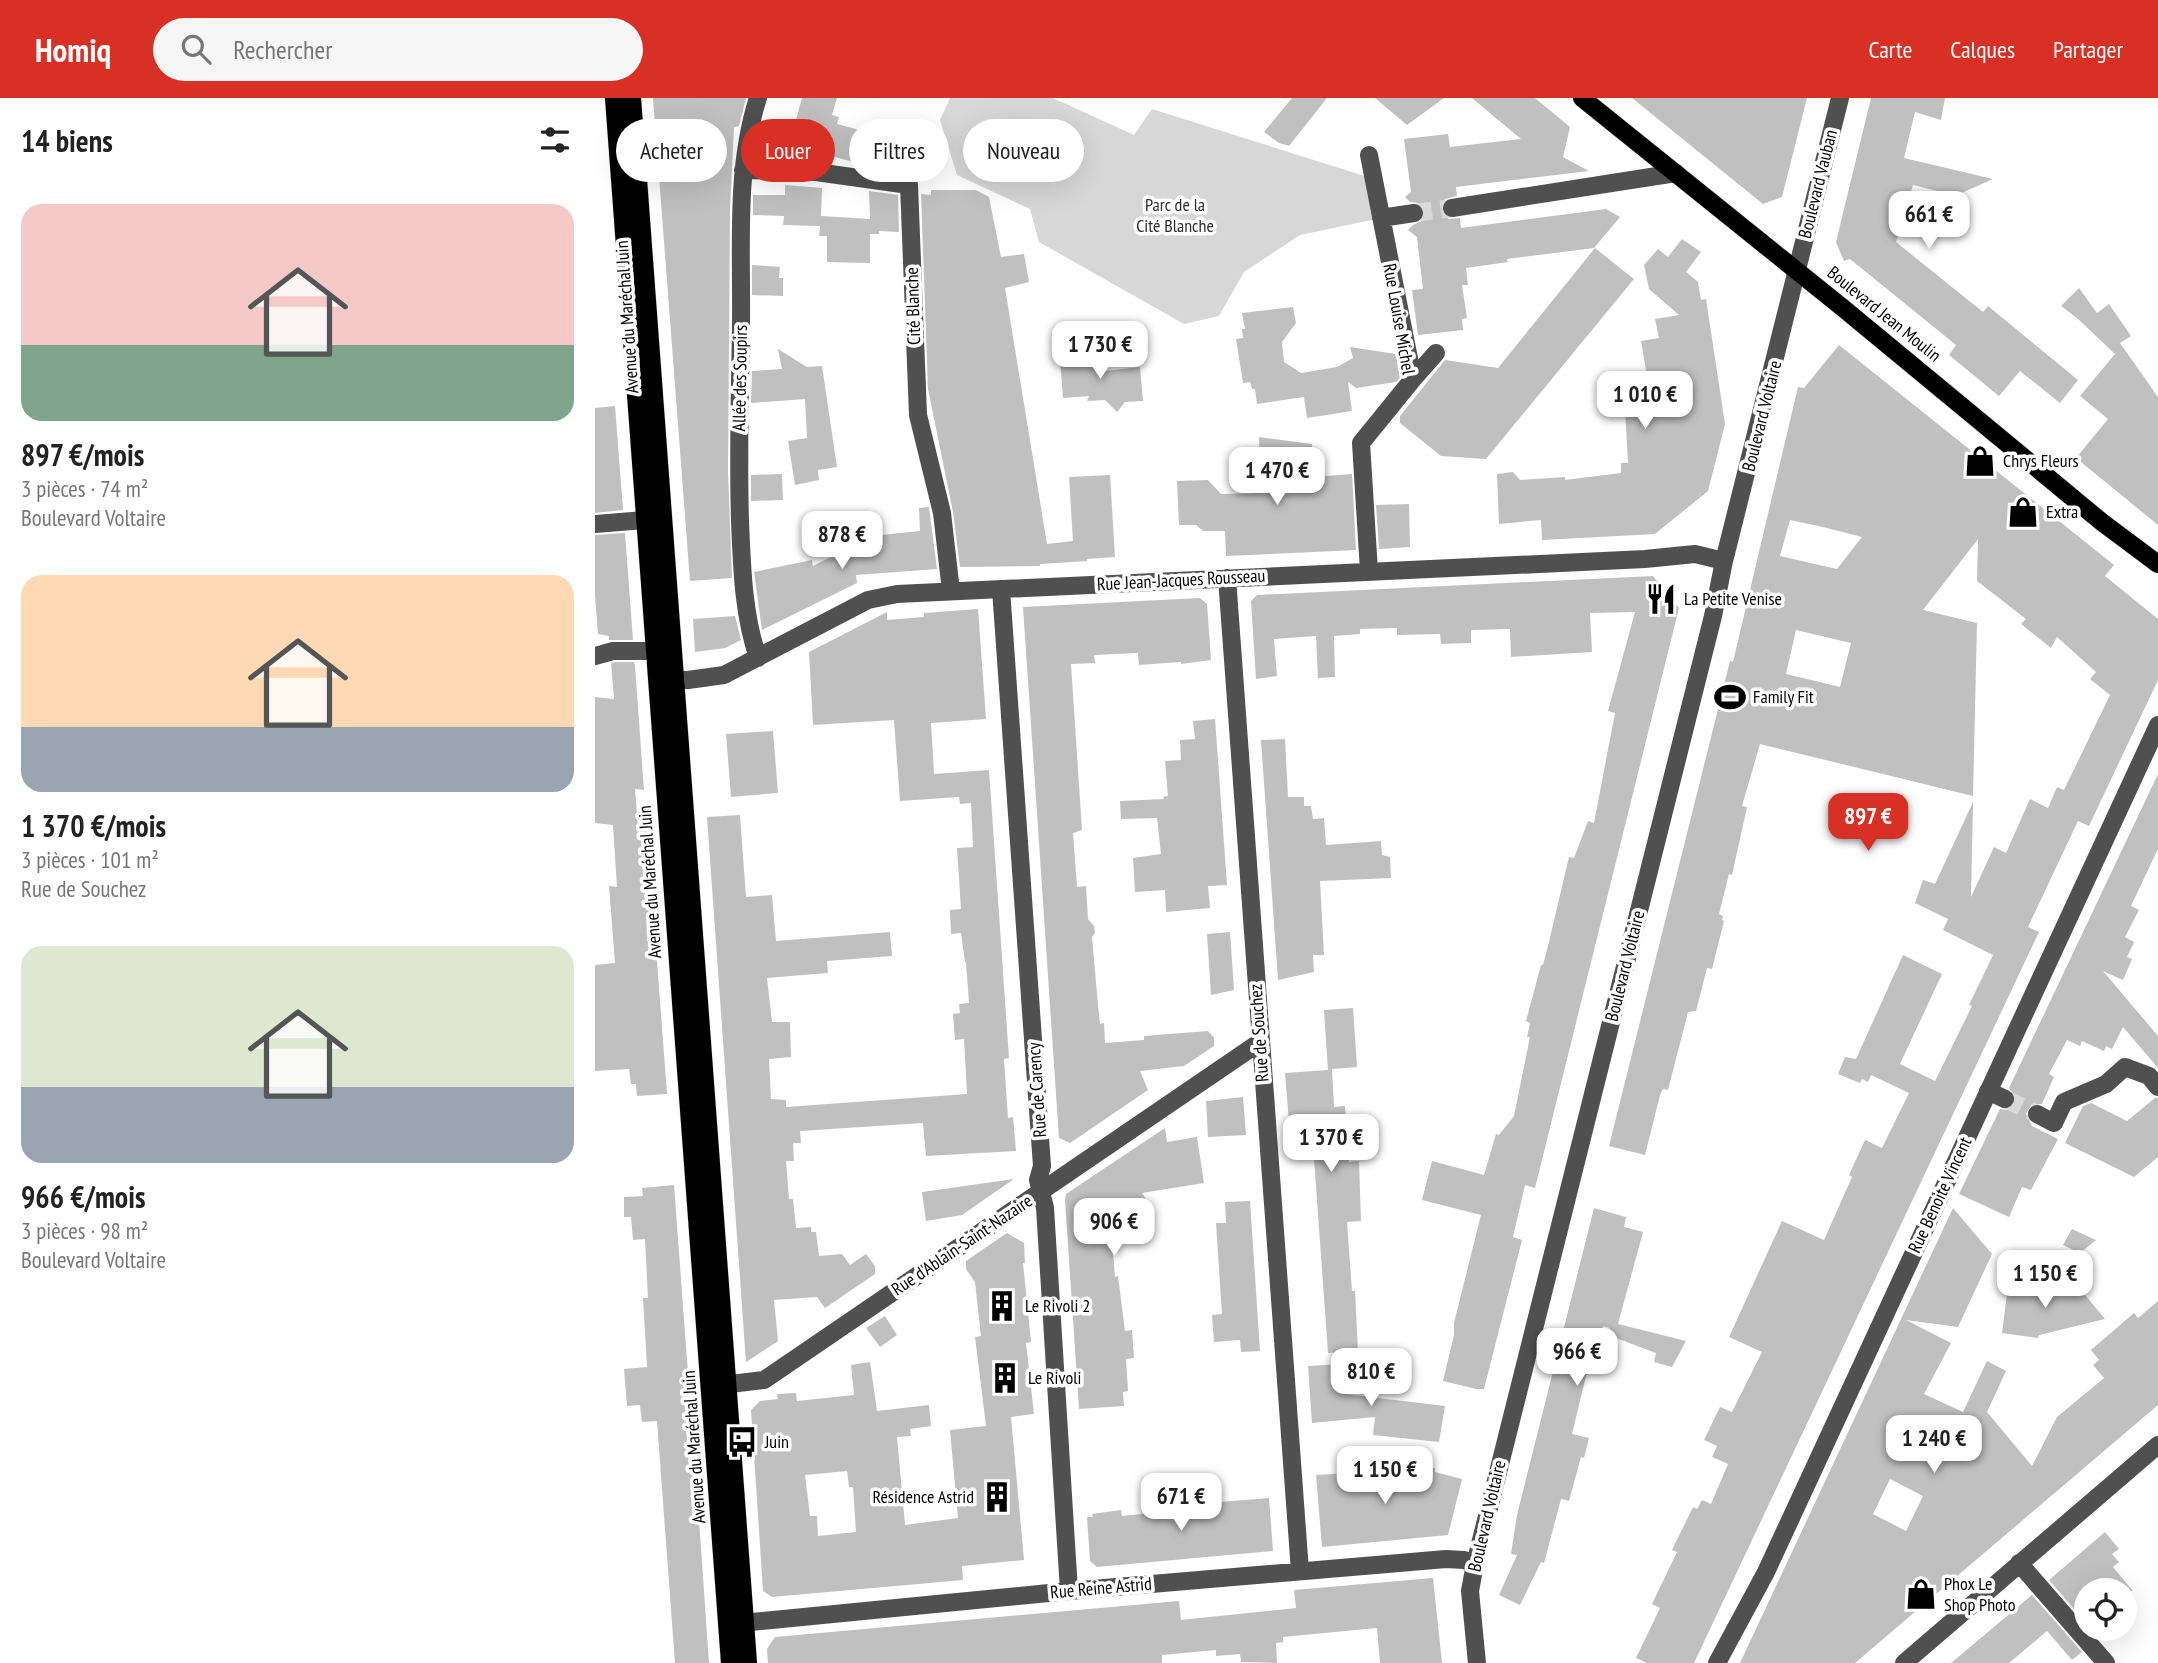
<!DOCTYPE html>
<html lang="fr">
<head>
<meta charset="utf-8">
<style>
  :root { --surface:#fff; --page:#f6f6f6; --text:#222; --muted:#767676; --accent:#d93025 }
  body { margin:0; font-family:"PT Sans Narrow",sans-serif; background:var(--page); color:var(--text); height:100vh; display:flex; flex-direction:column; font-size:26px; white-space:nowrap }
  * { box-sizing:border-box; margin:0 }
  p { font-size:23px; color:var(--muted) }
  .icon { flex:none; width:38px; height:38px; fill:none; stroke:currentColor; stroke-width:2; stroke-linecap:round; stroke-linejoin:round }
  .map { position:relative; flex:1; overflow:hidden }
  .sheet { display:flex; flex-direction:column; background:var(--surface); width:595px }
  .sheet>* { flex:none }
  .hud { position:absolute; left:21px; top:21px; width:665px; height:63px; display:flex; gap:14px }
  .tools { position:absolute; left:1479px; top:1480px; display:grid; gap:14px }
  .tools a { display:grid; place-items:center; width:63px; height:63px; border-radius:50%; background:var(--surface); box-shadow:0 7px 28px #0002; font-size:35px }
  .price { position:absolute; translate:-50% -60px; padding:0 16px; border-radius:14px; background:#fff; color:#222; font-size:23px; line-height:46px; filter:drop-shadow(0 2px 4px #0008) }
  .price::after { content:''; position:absolute; left:50%; top:42px; width:21px; height:16px; margin-left:-10px; background:inherit; clip-path:polygon(0 0,100% 0,50% 100%) }
  .price.current { background:var(--accent); color:#fff }
  ul { padding:0; list-style:none }
  li { display:grid; align-content:center; gap:14px; height:371px; padding:0 21px }
  li span { display:grid; place-items:center; height:217px; border-radius:21px; color:#555 }
  li>.icon { margin-inline-start:auto }
  span .icon { width:126px; height:126px; fill:#fffc; stroke-width:1 }
  li b { font-size:30px }
  h2 { display:flex; justify-content:space-between; align-items:center; height:84px; padding:0 21px; font-size:30px }
  .tag { padding:0 24px; border-radius:32px; background:var(--surface); box-shadow:0 7px 28px #0002; font-size:24px; line-height:63px }
  .tag.current { background:var(--accent); color:#fff }
  header { display:flex; align-items:center; gap:42px; box-sizing:border-box; height:98px; padding:0 35px; background:var(--accent); color:#fff }
  header strong { font-size:33px }
  nav { display:flex; gap:38px; margin-inline-start:auto; font-size:24px }
  .search { width:490px; height:63px; background:var(--page); display:flex; align-items:center; gap:18px; box-sizing:border-box; padding:0 24px; border-radius:38px; color:var(--muted); font-size:26px }
  main { display:flex; flex:1; min-height:0 }
  .map>svg:first-child { display:block }
  .green { fill:#d7d7d7 }
  .building { fill:#c0c0c0; fill-rule:evenodd }
  .lines { fill:none; stroke-linecap:round; stroke-linejoin:round }
  .minor-tunnel { stroke:#d9d9d9; stroke-width:18; stroke-dasharray:18 9; stroke-linecap:butt }
  .major-casing { stroke:#dbdbdb; stroke-width:19 }
  .minor { stroke:#505050; stroke-width:18 }
  .major { stroke:#000; stroke-width:18 }
  .labels { text-anchor:middle; stroke-width:7; stroke-linejoin:round; paint-order:stroke }
  .street-label { font-size:18px; fill:#000; stroke:#fff }
  .park-label { font-size:18px; fill:#2e2e2e; stroke:#fff }
  .poi-label { font-size:18px; fill:#000; stroke:#fff; text-anchor:start }
</style>
</head>
<body>
<header>
<strong>Homiq</strong>
<div class="search"><svg class="icon" aria-label="search" viewBox="0 0 24 24"><circle cx="10" cy="10" r="6"/><path d="M15 15l6 6"/></svg>Rechercher</div>
<nav><a>Carte</a><a>Calques</a><a>Partager</a></nav>
</header>
<main>
<section class="sheet">
<h2>14 biens<svg class="icon" aria-label="filters" viewBox="0 0 24 24"><path d="M4 7h16M4 17h16"/><circle cx="9" cy="7" r="2"/><circle cx="15" cy="17" r="2"/></svg></h2>
<ul>
<li><span style="background:linear-gradient(#f6c9c9 65%,#7fa58c 0)"><svg class="icon" aria-label="home" viewBox="0 0 24 24"><path d="M3 11l9-7 9 7M6 9v11h12V9"/></svg></span><div><b>897 €/mois</b><p>3 pièces · 74 m²</p><p>Boulevard Voltaire</p></div></li>
<li><span style="background:linear-gradient(#ffd9b3 70%,#9aa5b1 0)"><svg class="icon" aria-label="home" viewBox="0 0 24 24"><path d="M3 11l9-7 9 7M6 9v11h12V9"/></svg></span><div><b>1 370 €/mois</b><p>3 pièces · 101 m²</p><p>Rue de Souchez</p></div></li>
<li><span style="background:linear-gradient(#dfe7d0 65%,#9aa5b1 0)"><svg class="icon" aria-label="home" viewBox="0 0 24 24"><path d="M3 11l9-7 9 7M6 9v11h12V9"/></svg></span><div><b>966 €/mois</b><p>3 pièces · 98 m²</p><p>Boulevard Voltaire</p></div></li>
</ul>
</section>
<div class="map">
<svg width="1563" height="1565" viewBox="0 0 1563 1565">
  <rect width="100%" height="100%" fill="#fff"/>
  <path class="green" d="M355,0h103l81,37 18,-26 222,70 7,39 -81,17 -56,37 -25,44 -35,8 -145,-82 -9,-33 -73,-34 -17,-55z"/>
  <path class="building" d="M58,0h93l-7,28 -5,1 -4,83 -2,262 4,106 -42,3z
    M207,0h35l-5,17 7,2 -2,7 27,7 -3,10 65,17 -6,21 -9,-5 -23,-3 -99,-26z
    M697,0h35l-38,48 -10,-3 -15,-11z
    M780,0h69l-37,27z
    M877,0h63l35,29 -7,30 26,14 -133,16 1,9 -12,3 -3,4 -1,7 3,6 5,3 11,-1 1,10 145,-19 14,8 -26,31 -87,11 1,3 -42,6 2,17h-6l5,33 -5,1 1,11 -45,5 -6,-45 11,-1 -6,-52 -9,-7 5,-5 9,-4 3,-9 -6,-9 -9,-1 -5,-5 6,-5 -7,-53 44,-5 2,13 71,-8z
    M1037,0h175l-25,99 -19,7z
    M1276,0h74l-4,22 -26,-8 -11,46 89,21 -47,21 -4,-8 -29,-7 -17,57 87,70 5,-6 90,74 -18,23 -40,-32 -21,25 -50,-41 7,-10 -106,-86 -6,2 -8,-19z
    M190,87l37,3 -1,28 49,3 -1,-28 29,4 1,37 -20,-1v3h-9v29l-43,-1v-26h-8l1,-10 -37,-1 1,-9 -31,-1v-20h32z
    M336,92h45l13,7 12,60 23,-3 5,28 -24,6 42,256 26,-3 -4,-64 41,-2 5,82 -28,2v2l-47,3v2l-80,1 -7,-55 -25,-123 -7,-195 10,1z
    M1087,141l19,13 -15,20 12,10 3,18 5,-1 19,125 -17,67 -53,43 -113,6 -1,-20 -42,4 -2,-50 16,-2 7,8 45,-3v3l56,-7v-10h7l-3,-54 27,-4 -11,-64 18,-3 -4,-19 24,-4 -30,-26 -5,-24 14,-16 10,8z
    M1000,150l39,31 -148,180 -45,-3 -41,-33v-7l45,-56 53,8z
    M157,167l28,2 -1,11h4v18l-31,-1z
    M1484,190l18,25 12,-9 22,32 -11,7 38,54v128l-82,-67 32,-39 -28,-23 35,-42 -38,-36 -16,-12z
    M698,209l3,16 -14,19 2,20 17,11 36,-6 16,-9 -3,-11 46,7 5,22 -5,6 -40,6 -8,-6 4,29 -45,7 -3,-21 -47,7 -2,-15h-3l-2,-7 -7,1 -7,-44 7,-1 -1,-9h3l-3,-16z
    M1244,247l275,220 -9,11 53,43v61l-69,146 -11,-5 -50,106 11,5 -345,731h-47l-11,-5 24,-50 -8,-4 25,-52 -5,-2 21,-43 4,2 5,-9 9,4 17,-40 -16,-7 5,-11 -13,-6 16,-33 12,5 30,-60 -33,-15 53,-116 42,19 28,-63 -3,-2 16,-35 17,8 27,-55 -38,-18 -3,7 -6,-3 -2,4 -22,-9 7,-17 11,2 47,-104 39,19 -42,90 35,17 37,-75 -3,-1 24,-50 -50,-25 5,-11 -33,-16 8,-23 12,4 38,-82 -2,95 23,-50 12,6 24,-54 18,9 9,-21 7,3 46,-95 -20,-16 6,-7 -39,-35 -6,11 -30,-24 5,-5 -49,-38 1,-42 -55,71 54,13 -4,173 -213,-52 -18,62 5,1 -15,68 -3,-1 -10,40 4,2 -1,4 2,1 -12,48 -5,-1 -11,43 -8,1 -20,78 -5,-1 -3,6 -15,60 -36,-9 121,-485 3,1 65,-275 6,1zM1195,422l33,7 39,10 -25,32 -57,-13zM1201,532l55,13 -11,44 -54,-13z
    M183,251l29,18 15,-1 15,101 -19,3 1,10 -24,5 -7,-44 19,-3 -2,-39 -54,4 1,-32 30,-2z
    M508,256l2,17 35,-4 3,34 -18,1 -8,10 -12,-12 -18,1 2,-5 -26,2 -3,-40z
    M20,308l8,104 -28,3v-105z
    M664,339l53,7 2,33 38,-3 4,76 -130,6 -1,-25h-22l-7,-6h-17l-2,-44 31,-1 13,14 40,-1z
    M187,376l1,26 -32,1v-26z
    M814,406l1,43 -31,2 -3,-44z
    M334,409l8,62 -81,6 1,8 -95,47 -8,-58 58,-12 1,6 58,-30 49,-5 -1,-23z
    M30,435l8,107h-24v-4l-11,-2 -3,-38v-61z
    M1058,478l26,32 -144,580 -10,-3 -12,52 9,3 -38,149h-8l-33,-8 11,-46v-12l27,-108 -59,-15 10,-39 52,14 12,-41 3,1 15,-19 16,-79h-3l3,-14 -4,-2 15,-56h2l5,-19 21,-89 5,1 14,-37 6,2 21,-110 -7,-2 27,-99 -45,1 2,39 -81,5 -1,-28 -39,1v13l-30,1 -1,-10 -43,1v-7l-37,1v5l-26,2 1,41 -17,1 -2,-42 -42,3 3,37 -21,3 -5,-78 6,-6z
    M605,500l7,6 4,56 -30,4v-2l-42,3 -1,-12 -44,2 1,8 -24,1 11,166 -9,3 4,54 9,-1 2,33 6,7 1,7 -3,4 6,68 2,19 4,-1 1,20 39,-3v-4l64,-5 6,7v8l-30,20 -44,5 8,19 -78,53 -11,-5 -36,-531z
    M383,511l8,110 -55,4 3,51 55,-4 20,288 -5,1 4,59 5,-1 3,34 -90,5 -3,-33 -123,8 1,12h-8l1,18h-8l3,38h4l3,29 15,-1v5h5l3,24 23,-2 8,11 16,-11 9,12v8l-50,34 -8,-11 -43,3 4,41 -32,21 -39,-545 33,-2 6,82 26,-2 4,46 114,-9 2,24 -65,5 1,12 -61,5 5,44h18l1,35 -22,2 2,40 15,1v7l181,-13 -3,-55 -9,1 -2,-26 7,-1 -1,-9 10,-1 -3,-41h-1l-4,-29 -10,1 -1,-24 11,-1 -4,-61 16,-1 -2,-44 -11,1 -1,-7 -59,4 -6,-81 -81,5 -4,-73 78,-40v8l37,-3v-4z
    M140,518l6,24 -16,8 -30,4 -2,-33z
    M20,564h19l1,4 9,124 -9,-1 3,38 9,1 20,266 -30,2 -1,-12h-5l-2,-15 -34,2v-106l20,-2 -6,-77 8,1 -4,-62 -18,-2v-126l19,2 -3,-36z
    M620,621l12,166 -19,1 2,22 -44,4 -1,-22 -30,2 -2,-34 28,-4 -4,-36 -36,1 -1,-18 44,-2 -1,-2 5,-1 -3,-35 16,-1 -1,-20 15,-1 -2,-18z
    M178,633l5,62 -47,4 -5,-63z
    M690,641l3,58h16v9h7l2,13 11,-1 2,27 55,-4 1,14 8,2 1,21 -71,3 4,74h-11l1,17 -36,8 -17,-240z
    M1563,676v75l-27,57 8,4 -14,27 9,5 -7,15 5,2 -9,21 -20,-9 55,65v32l-35,-41 -11,22 -6,-3 -2,5 -22,-10 -2,5 -13,-6 -18,34 5,3 -12,27h-10l-6,10 6,12 26,13 -27,51 -9,-3 -13,30 -50,-23 41,-85 7,1 8,-6 1,-7 -7,-9z
    M635,834l4,58 -23,5 -4,-61z
    M758,910l4,59 -25,2 2,38 11,-1 4,56 10,-1 2,60 -14,1 5,69h3l3,61 -30,1 -15,-208 -22,2 -6,-74 43,-3 -4,-60z
    M648,999l3,38 -38,2 -2,-36z
    M1560,1000h3v59l-24,20 -69,-34 18,-37 8,-3 36,18z
    M570,1030l2,14 30,-5 7,46 -62,10 7,11 -21,16 -14,1 2,18 -4,1 3,37 3,-1 7,55 7,-1 2,28 -8,1 2,32 -5,1 1,14 -45,3 -14,-209 1,-6z
    M419,1081l-52,36 -36,6 -4,-29z
    M79,1087l27,363 8,115h-34l-18,-242 -15,1 -2,-17 -13,1 -3,-37 23,-2 -4,-69h5l-3,-59 -12,1 -2,-23h-7v-20l19,-1 -1,-8z
    M655,1103l10,150 -19,1 -1,-12 -26,2 -2,-27 10,-1 -6,-91h10l-1,-21z
    M999,1110l32,9 -2,10 19,5 -25,92 68,17 -14,26 -18,-5 2,-9 -48,-18 2,-7 -7,-2 -3,14 -5,-1 -23,95 17,4 -5,20 -3,-1 -12,44 -8,-2 -17,64 -3,-1 -21,43 -21,-10 18,-40 -6,-1 6,-39z
    M1358,1110l39,46 -34,73 -52,-7 45,23 -27,51 39,18 24,-51 19,10 -19,41 45,54 25,-49 47,-39 -11,-13 6,-5 -8,-10 43,-37 4,5 20,-17v104l-303,258h-115zM1295,1381l33,17 -17,35 -33,-17z
    M1477,1131l24,11 -16,13 -17,-8z
    M412,1135l17,10 1,20h-2l8,79 -5,1 8,71 -23,3 13,143 -62,6 1,14 -191,17 -9,-6 -12,-181 9,-9 18,-2 -1,-5 19,-1 1,8 57,-6 -3,-30 19,-3 7,49 52,-6 2,21 -21,3 1,7 -14,1 8,88 53,-7 -8,-88 36,-4 -11,-89 6,-1 -6,-54 -9,-13v-8zM252,1373l2,16h4l3,45 -38,4 -1,-20h-7l-5,-41z
    M1414,1180l36,5 -12,11 48,-4 24,29 -66,16 -1,3 -36,-5z
    M290,1218l12,19 -17,12 -14,-19z
    M748,1266l2,30 100,12 -6,36 -66,-7 2,-18 -63,6 -4,-57z
    M840,1370v4l27,7 -14,56 -126,12 -6,-72z
    M674,1400l4,53 -176,16 -7,-6 -3,-44h6l-1,-3 29,-4 1,6 49,-5v-5z
    M1510,1434l14,17 -7,5 7,8 -6,5 20,24h-47v32l-37,-43z
    M838,1480l9,85h-62l-3,-35 -94,9v5l-7,1 1,20 -36,-1 -1,-8 -24,2v-6l-54,5v8h-394l-1,-14 8,-12 404,-36 2,19 115,-12 -2,-18z
    M1437,1497l50,57 -10,8 -25,-29 -38,32h-58z"/>
  <g class="lines">
    <path class="minor-tunnel" d="M819,115l38,-5
      M1410,1001l32,15"/>
    <defs>
      <path id="major" d="M19,0l116,1565
        M37,0l116,1565
        M987,0l261,210 260,215 55,41"/>
    </defs>
    <use href="#major" class="major-casing"/>
    <path class="minor" d="M163,0c-23,70 -16,153 -17,227 -1,65 -3,131 -1,196 2,47 3,92 18,137
      M148,72l73,2 93,13 9,230 24,98 9,78
      M857,110l224,-35
      M786,120l33,-5
      M818,281l23,-26
      M0,426l50,-4
      M774,473l-8,-128 52,-64 -44,-224
      M632,480l73,993
      M406,491l41,577 -4,14 7,28 24,383
      M0,558l18,-5h41
      M66,582h27l36,-5 144,-75 29,-6 748,-35 50,-5 29,7
      M1393,993l17,8
      M1442,1016l17,9 10,-21 42,-18 19,-17 24,9 9,11
      M119,1288l50,-6 496,-338
      M1424,1465l87,100
      M136,1526l338,-33 377,-32 18,1 11,4
      M882,1565l-7,-72 5,-27 238,-948 11,-55 116,-463
      M1122,1565l49,-91 392,-847
      M1309,1565l254,-218"/>
    <use href="#major" class="major"/>
  </g>
  <defs>
    <symbol id="shop-bare" viewBox="-9 -9 18 18"><path d="M-5-2.5h2.3a2.7 3.5 0 0 1 5.4 0H5L5.5 6h-11ZM-1.5-2.5h3a1.5 2.3 0 0 0-3 0Z" fill="#000" stroke="#fff" stroke-width="2.5" paint-order="stroke"/></symbol>
    <symbol id="restaurant-bare" viewBox="-9 -9 18 18"><path d="M-5-6h1v4h1v-4h1v4h1v-4h1v5L-1.5 .5V6h-2V.5L-5-1ZM5-6V6H3V1.5H1.5Q1.5-4 5-6Z" fill="#000" stroke="#fff" stroke-width="2.5" paint-order="stroke"/></symbol>
    <symbol id="stadium-bare" viewBox="-9 -9 18 18"><path d="M0-5a6.5 5 0 1 0 0 10a6.5 5 0 1 0 0-10ZM-3.5-1.8h7v3.6h-7Z" fill="#000" stroke="#fff" stroke-width="2.5" paint-order="stroke"/></symbol>
    <symbol id="building-bare" viewBox="-9 -9 18 18"><path d="M-4-6H4V6H1V3H-1V6H-4ZM-2.5-4.3h1.7v1.8h-1.7ZM.8-4.3h1.7v1.8H.8ZM-2.5-1h1.7V.8h-1.7ZM.8-1h1.7V.8H.8Z" fill="#000" stroke="#fff" stroke-width="2.5" paint-order="stroke"/></symbol>
    <symbol id="bus-bare" viewBox="-9 -9 18 18"><path d="M-5-6H5V4H4V6H2V4H-2V6H-4V4H-5ZM-3.5-4V0h7V-4ZM-3.5 1.2v1.5H-2V1.2ZM2 1.2v1.5H3.5V1.2Z" fill="#000" stroke="#fff" stroke-width="2.5" paint-order="stroke"/></symbol>
  </defs>
  <g fill-rule="evenodd">
    <use href="#shop-bare" x="1363" y="341" width="44" height="44"/>
    <use href="#shop-bare" x="1406" y="392" width="44" height="44"/>
    <use href="#restaurant-bare" x="1044" y="479" width="44" height="44"/>
    <use href="#stadium-bare" x="1113" y="577" width="44" height="44"/>
    <use href="#building-bare" x="385" y="1186" width="44" height="44"/>
    <use href="#building-bare" x="388" y="1258" width="44" height="44"/>
    <use href="#bus-bare" x="125" y="1322" width="44" height="44"/>
    <use href="#building-bare" x="380" y="1377" width="44" height="44"/>
    <use href="#shop-bare" x="1304" y="1474" width="44" height="44"/>
  </g>
  <g class="labels">
    <g class="street-label">
      <text transform="translate(1223 86) rotate(-76)" y="6">Boulevard Vauban</text>
      <text transform="translate(318 208) rotate(-92)" y="6">Cité Blanche</text>
      <text transform="translate(1289 216) rotate(39)" y="6">Boulevard Jean Moulin</text>
      <text transform="translate(32 219) rotate(-94)" y="6">Avenue du Maréchal Juin</text>
      <text transform="translate(804 221) rotate(80)" y="6">Rue Louise Michel</text>
      <text transform="translate(145 280) rotate(-89)" y="6">Allée des Soupirs</text>
      <text transform="translate(1167 318) rotate(-76)" y="6">Boulevard Voltaire</text>
      <text transform="translate(586 482) rotate(-3)" y="6">Rue Jean-Jacques Rousseau</text>
      <text transform="translate(55 784) rotate(-94)" y="6">Avenue du Maréchal Juin</text>
      <text transform="translate(1030 868) rotate(-76)" y="6">Boulevard Voltaire</text>
      <text transform="translate(664 935) rotate(-94)" y="6">Rue de Souchez</text>
      <text transform="translate(442 992) rotate(-94)" y="6">Rue de Carency</text>
      <text transform="translate(1345 1097) rotate(-65)" y="6">Rue Benoite Vincent</text>
      <text transform="translate(367 1147) rotate(-34)" y="6">Rue d'Ablain-Saint-Nazaire</text>
      <text transform="translate(99 1349) rotate(-94)" y="6">Avenue du Maréchal Juin</text>
      <text transform="translate(892 1418) rotate(-77)" y="6">Boulevard Voltaire</text>
      <text transform="translate(506 1490) rotate(-5)" y="6">Rue Reine Astrid</text>
    </g>
    <g class="park-label">
      <text x="580" y="113">Parc de la<tspan x="580" dy="21">Cité Blanche</tspan></text>
    </g>
    <g class="poi-label">
      <text x="1408" y="369">Chrys Fleurs</text>
      <text x="1451" y="420">Extra</text>
      <text x="1089" y="507">La Petite Venise</text>
      <text x="1158" y="605">Family Fit</text>
      <text x="430" y="1214">Le Rivoli 2</text>
      <text x="433" y="1286">Le Rivoli</text>
      <text x="170" y="1350">Juin</text>
      <text x="379" y="1405" text-anchor="end">Résidence Astrid</text>
      <text x="1349" y="1492">Phox Le<tspan x="1349" dy="21">Shop Photo</tspan></text>
    </g>
  </g>
</svg>
<div class="tools">
<a><svg class="icon" aria-label="locate" viewBox="0 0 24 24"><circle cx="12" cy="12" r="6"/><path d="M12 2v4M12 18v4M2 12h4M18 12h4"/></svg></a>
</div>
<b class="price" style="left:1334px;top:153px">661 €</b>
<b class="price" style="left:505px;top:283px">1 730 €</b>
<b class="price" style="left:1050px;top:333px">1 010 €</b>
<b class="price" style="left:682px;top:409px">1 470 €</b>
<b class="price" style="left:247px;top:473px">878 €</b>
<b class="price current" style="left:1273px;top:755px">897 €</b>
<b class="price" style="left:736px;top:1076px">1 370 €</b>
<b class="price" style="left:519px;top:1160px">906 €</b>
<b class="price" style="left:1450px;top:1212px">1 150 €</b>
<b class="price" style="left:982px;top:1290px">966 €</b>
<b class="price" style="left:776px;top:1310px">810 €</b>
<b class="price" style="left:1339px;top:1377px">1 240 €</b>
<b class="price" style="left:790px;top:1408px">1 150 €</b>
<b class="price" style="left:586px;top:1435px">671 €</b>
<div class="hud">
<a class="tag">Acheter</a>
<a class="tag current">Louer</a>
<a class="tag">Filtres</a>
<a class="tag">Nouveau</a>
</div>
</div>
</main>
</body>
</html>
